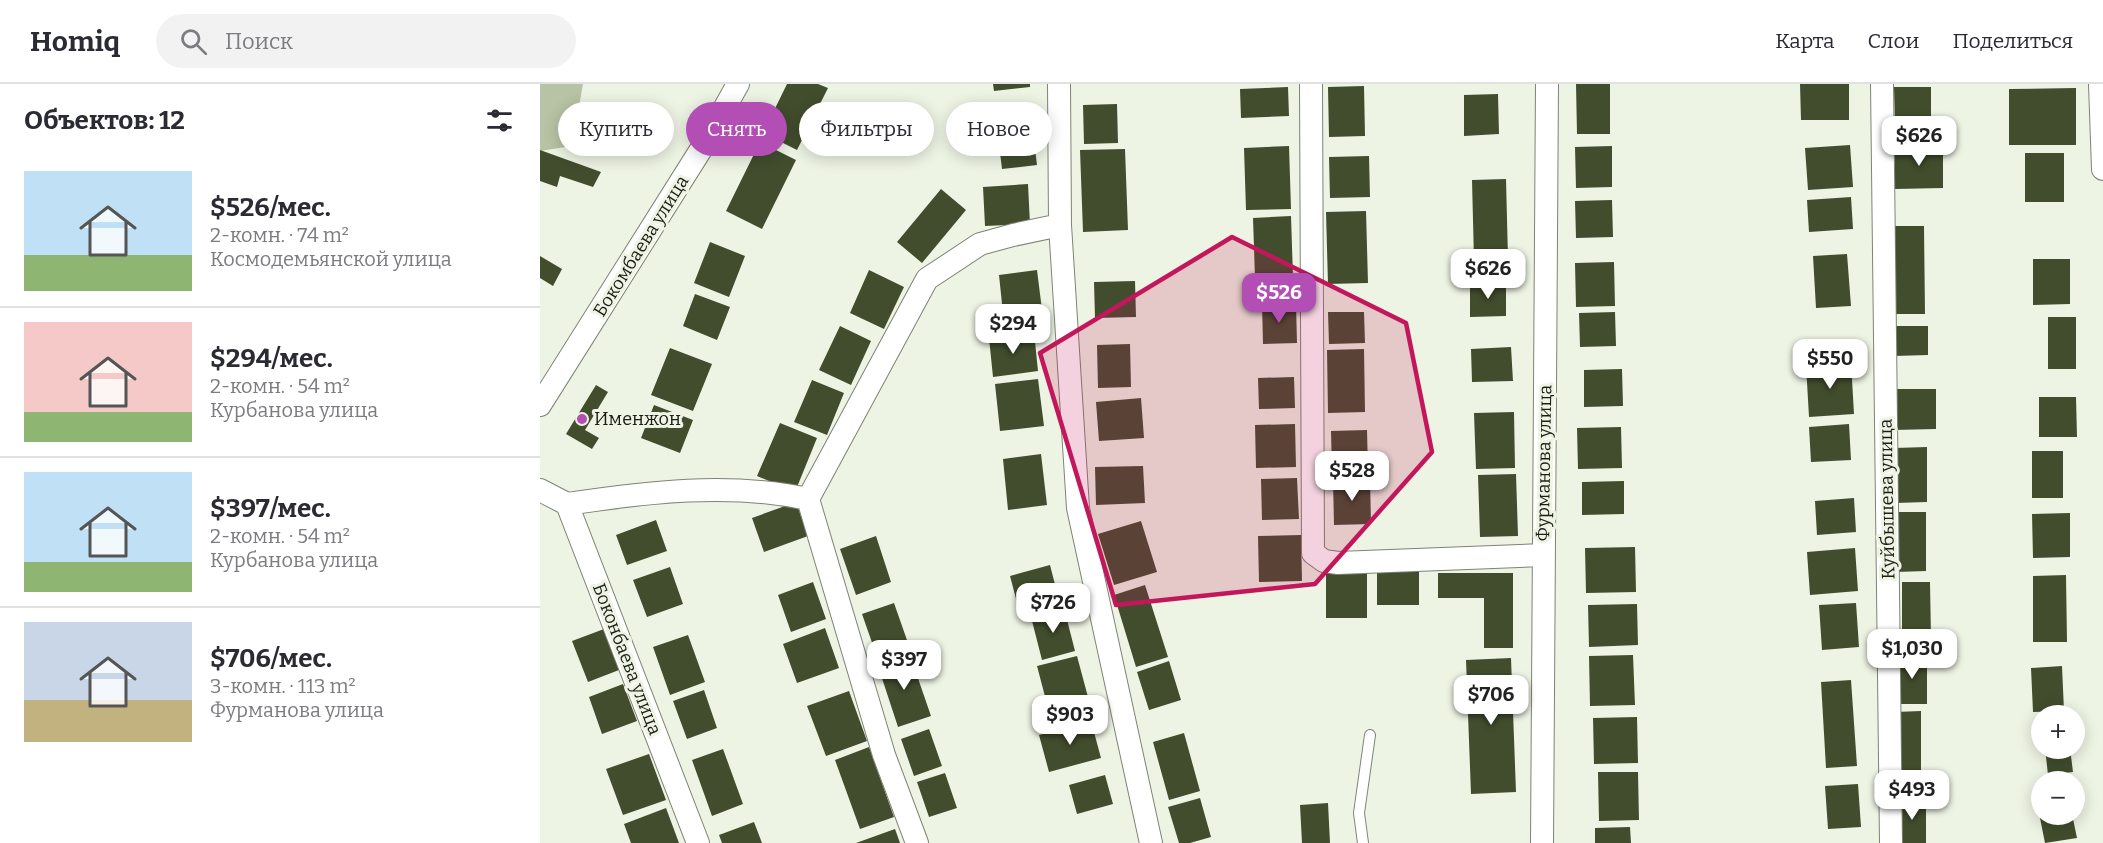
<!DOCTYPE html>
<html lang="ru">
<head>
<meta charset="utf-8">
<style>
  :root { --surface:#fff; --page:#f2f2f3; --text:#2b2b33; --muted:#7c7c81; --line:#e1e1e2; --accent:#b24eb4 }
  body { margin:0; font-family:Bitter,serif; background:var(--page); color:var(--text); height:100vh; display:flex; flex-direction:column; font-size:22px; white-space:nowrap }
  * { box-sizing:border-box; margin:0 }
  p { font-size:20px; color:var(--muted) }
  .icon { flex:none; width:33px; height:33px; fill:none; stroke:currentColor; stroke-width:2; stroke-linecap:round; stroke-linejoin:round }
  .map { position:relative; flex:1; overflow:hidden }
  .panel { display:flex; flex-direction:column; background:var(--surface); width:540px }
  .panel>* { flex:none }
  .top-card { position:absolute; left:18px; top:18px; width:570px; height:54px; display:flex; gap:12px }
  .buttons { position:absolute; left:1491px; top:621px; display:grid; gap:12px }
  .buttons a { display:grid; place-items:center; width:54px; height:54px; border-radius:50%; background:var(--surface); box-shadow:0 3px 15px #0003; font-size:30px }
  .price { position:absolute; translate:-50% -51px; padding:0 14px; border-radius:12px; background:#fff; color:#222; font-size:20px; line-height:39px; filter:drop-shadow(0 2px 3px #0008) }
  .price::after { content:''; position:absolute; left:50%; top:36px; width:18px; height:14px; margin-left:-9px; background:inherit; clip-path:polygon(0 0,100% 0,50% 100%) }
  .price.selected { background:var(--accent); color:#fff }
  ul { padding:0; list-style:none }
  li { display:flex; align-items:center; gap:18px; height:150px; padding:0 24px }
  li+li { border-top:2px solid var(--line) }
  li span { display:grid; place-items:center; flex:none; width:168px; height:120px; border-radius:0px; color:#555 }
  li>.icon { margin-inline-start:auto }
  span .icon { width:72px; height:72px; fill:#fffc; stroke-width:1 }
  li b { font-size:26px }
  h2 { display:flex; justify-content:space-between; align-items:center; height:72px; padding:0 24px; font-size:26px }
  .chip { padding:0 21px; border-radius:27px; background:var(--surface); box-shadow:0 3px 15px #0003; font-size:21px; line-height:54px }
  .chip.selected { background:var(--accent); color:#fff }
  header { display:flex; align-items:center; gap:36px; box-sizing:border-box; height:84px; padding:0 30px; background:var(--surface); border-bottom:2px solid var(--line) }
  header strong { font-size:28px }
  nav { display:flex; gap:33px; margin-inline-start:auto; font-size:21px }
  .search { width:420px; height:54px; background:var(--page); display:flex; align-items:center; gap:15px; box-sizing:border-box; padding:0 21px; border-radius:33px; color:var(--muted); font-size:22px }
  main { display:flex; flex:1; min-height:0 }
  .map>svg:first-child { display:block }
  .green { fill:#b8c3a5 }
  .building { fill:#424d2d }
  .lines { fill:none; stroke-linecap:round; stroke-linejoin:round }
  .lane-casing { stroke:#7e8375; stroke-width:12 }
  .street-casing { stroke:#7e8375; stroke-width:24 }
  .lane { stroke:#fff; stroke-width:10 }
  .street { stroke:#fff; stroke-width:22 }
  .marked { fill:#c2185b; fill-opacity:0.2; stroke:#c2185b; stroke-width:4.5; stroke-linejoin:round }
  .poi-dot { fill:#b24eb4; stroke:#eef4e4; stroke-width:2 }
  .labels { text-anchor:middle; stroke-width:6; stroke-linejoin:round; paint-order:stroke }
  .street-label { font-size:18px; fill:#1b1d17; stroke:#eef4e4 }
  .poi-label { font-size:18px; fill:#1b1d17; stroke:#eef4e4; text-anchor:start }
</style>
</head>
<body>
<header>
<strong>Homiq</strong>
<div class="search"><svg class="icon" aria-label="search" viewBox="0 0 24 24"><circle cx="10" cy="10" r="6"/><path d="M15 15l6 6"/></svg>Поиск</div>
<nav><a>Карта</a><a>Слои</a><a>Поделиться</a></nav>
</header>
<main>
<section class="panel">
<h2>Объектов: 12<svg class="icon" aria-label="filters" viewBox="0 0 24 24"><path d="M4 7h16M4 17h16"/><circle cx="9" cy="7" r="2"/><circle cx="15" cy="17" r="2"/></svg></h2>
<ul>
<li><span style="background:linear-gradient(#bfe0f5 70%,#8fb573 0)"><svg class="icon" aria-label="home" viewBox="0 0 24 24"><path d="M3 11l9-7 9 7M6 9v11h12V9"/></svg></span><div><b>$526/мес.</b><p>2-комн. · 74 m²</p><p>Космодемьянской улица</p></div></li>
<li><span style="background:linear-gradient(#f6c9c9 75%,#8fb573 0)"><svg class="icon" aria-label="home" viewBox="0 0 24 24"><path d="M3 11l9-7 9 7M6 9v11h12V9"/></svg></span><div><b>$294/мес.</b><p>2-комн. · 54 m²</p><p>Курбанова улица</p></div></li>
<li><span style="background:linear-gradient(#bfe0f5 75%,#8fb573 0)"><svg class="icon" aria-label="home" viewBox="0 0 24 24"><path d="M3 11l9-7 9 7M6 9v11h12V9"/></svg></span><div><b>$397/мес.</b><p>2-комн. · 54 m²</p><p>Курбанова улица</p></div></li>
<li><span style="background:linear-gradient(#c9d6e8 65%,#c2b280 0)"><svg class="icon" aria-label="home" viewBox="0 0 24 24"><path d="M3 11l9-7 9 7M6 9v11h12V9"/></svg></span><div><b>$706/мес.</b><p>3-комн. · 113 m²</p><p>Фурманова улица</p></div></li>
</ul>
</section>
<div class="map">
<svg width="1563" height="759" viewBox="0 0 1563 759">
  <rect width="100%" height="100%" fill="#eef4e4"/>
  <path class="green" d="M0,0h43l-11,62 -32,5z"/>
  <path class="building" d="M247,0h31l10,4 -31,62 -34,-17z
    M453,0h37v3l-36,4z
    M1036,0h34v50h-33z
    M1260,0h49v36h-48z
    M824,2l1,50 -36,1 -1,-50z
    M748,3l1,29 -48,2 -1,-29z
    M1354,3h37v39l-36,1z
    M1536,4v57h-67v-56z
    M958,10l1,40 -35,2v-41z
    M577,20l1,39 -34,1 -1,-39z
    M490,24l7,57 -35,4 -7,-57z
    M220,58l36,18 -34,69 -36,-18z
    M1310,61l3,42 -45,3 -3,-42z
    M1403,61v43l-48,1v-43z
    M749,62l2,63 -45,1 -2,-62z
    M1072,62v41l-36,1 -1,-41z
    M585,65l3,81 -45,2 -3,-82z
    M0,66l61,22 -8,15 -33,-11 -3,11 -17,-6z
    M1485,69h39v49h-39z
    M829,72l1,41 -40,1 -1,-41z
    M966,95l2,80 -34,1 -2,-80z
    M488,100l2,40 -45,2 -2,-39z
    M401,105l25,21 -44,53 -25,-21z
    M1311,113l2,32 -44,3 -2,-32z
    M1072,116l1,37 -37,1 -1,-37z
    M826,127l2,72 -40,1 -2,-72z
    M751,132l2,61 -38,1 -2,-60z
    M1353,142h31l1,88h-31z
    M170,158l35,14 -16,41 -35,-14z
    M1307,170l4,52 -35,2 -3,-52z
    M0,172l22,13 -9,17 -13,-8z
    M1493,175h37v45l-37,1z
    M1074,178l1,44 -39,1 -1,-44z
    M329,186l35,17 -20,42 -34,-16z
    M497,186l6,48 -39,5 -5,-48z
    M595,197l1,36 -41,1 -1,-36z
    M966,198v34l-36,1v-34z
    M155,210l35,13 -13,33 -34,-14z
    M756,219l1,40 -34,1 -1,-40z
    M788,228h36l1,31 -36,1z
    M1075,228l1,34 -36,1 -1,-34z
    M1508,233h28v52h-28z
    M300,242l31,15 -20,44 -32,-15z
    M1354,242h34v29l-34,1z
    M494,248l4,39 -45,6 -4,-39z
    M590,260l1,43 -33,1 -1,-43z
    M971,263l2,34 -41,1 -1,-33z
    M130,264l42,16 -19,47 -42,-16z
    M824,265l1,63 -37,1 -1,-63z
    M1311,278l3,52 -45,3 -3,-52z
    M1082,285l1,37 -39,1v-37z
    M754,293l1,31 -36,1 -1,-31z
    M498,295l6,47 -44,5 -5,-47z
    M272,296l32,13 -17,42 -33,-13z
    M56,301l12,7 -23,38 14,8 -7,11 -26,-15z
    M1353,305h43v40l-43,1z
    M1499,313h37l1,40h-38z
    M601,314l3,40 -45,3 -3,-39z
    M114,321l39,15 -13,33 -39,-15z
    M974,328l1,56 -39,1 -2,-56z
    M240,339l37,15 -22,54 -38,-16z
    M755,340l1,43 -40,1 -1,-43z
    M1309,340l2,36 -40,2 -2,-35z
    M1081,343l1,41 -44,1 -1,-41z
    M827,346l1,41 -36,1 -1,-41z
    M1387,363v55l-32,1 -1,-55z
    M1492,367h31v47h-31z
    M501,370l6,51 -39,5 -5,-51z
    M603,382l2,37 -49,2 -1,-38z
    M976,390l2,62 -38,1 -2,-62z
    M757,394l2,41 -37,1 -1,-41z
    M830,394l1,46 -37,1 -1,-46z
    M1084,397v33l-42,1v-33z
    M1314,414l2,34 -39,3 -2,-34z
    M256,418l12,34 -44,16 -12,-34z
    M1355,428h31v59l-30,1z
    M1530,429v44l-37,1 -1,-44z
    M116,436l11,31 -40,14 -11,-30z
    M601,437l16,51 -43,13 -16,-51z
    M761,451l1,46 -43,1 -1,-46z
    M336,452l15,46 -35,13 -16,-46z
    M1095,463l1,45 -50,1 -1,-45z
    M1315,464l3,43 -48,4 -3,-43z
    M510,481l9,35 -40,10 -9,-34z
    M130,483l13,37 -36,13 -14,-37z
    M879,487v34h-42v-33z
    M786,489h41v45h-41z
    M898,489h75v75h-29v-50h-46z
    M1526,491l1,67h-34v-66z
    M273,498l13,37 -35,13 -13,-37z
    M1362,498h28l1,57h-29z
    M605,501l23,72 -32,10 -22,-72z
    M354,519l14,40 -32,11 -14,-40z
    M1316,519l3,44 -37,3 -3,-45z
    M1097,520l1,41 -49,2 -1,-42z
    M524,524l11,43 -33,9 -11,-43z
    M285,544l14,40 -42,15 -14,-39z
    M64,545l15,41 -31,12 -16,-41z
    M148,551l17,47 -35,13 -17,-48z
    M370,571l21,61 -33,11 -20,-61z
    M1093,571l2,50 -45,1 -1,-50z
    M537,572l15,56 -40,11 -15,-57z
    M1357,573h30v47h-30z
    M971,574l5,134 -45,2 -5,-134z
    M629,577l12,39 -32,10 -12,-38z
    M1522,582l2,45 -31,1 -2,-44z
    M1311,596l6,86 -31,2 -5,-86z
    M83,600l14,37 -35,13 -13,-37z
    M164,606l13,38 -30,11 -14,-38z
    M309,607l18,50 -41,15 -19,-50z
    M1381,627v80h-25l-1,-79z
    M1097,633l1,46 -44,1 -1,-46z
    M551,637l10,37 -52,14 -10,-37z
    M389,645l13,37 -28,10 -13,-37z
    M644,649l16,58 -31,9 -16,-58z
    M329,663l25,70 -34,12 -25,-69z
    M1505,664h25l3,24 -25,3z
    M183,665l20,55 -31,12 -20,-56z
    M109,670l17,46 -43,15 -17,-46z
    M1058,688h40l1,48 -40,1z
    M405,689l12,35 -28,9 -12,-35z
    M565,691l8,29 -36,10 -8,-29z
    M1318,700l3,43 -33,2 -3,-43z
    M1502,703v27h30l5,24 -32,5 -11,-55z
    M660,714l11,39 -21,6h-11l-11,-36z
    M1357,715h29v44h-28z
    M788,719l2,40h-28l-2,-38z
    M126,724l13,35h-48l-7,-19z
    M214,738l8,21h-40l-3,-8z
    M1090,743l1,16h-36v-15z
    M355,745l5,14h-44z"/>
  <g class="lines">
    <defs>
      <path id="lane" d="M823,759l-4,-30 11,-78"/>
      <path id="street" d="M519,0l1,141 18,283 73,335
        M771,0l2,469 11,8 14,2 205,-8
        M1342,0l9,759
        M1560,0l3,85
        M0,321l165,-262 33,-59
        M0,406l27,14 131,339
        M27,420c80,-12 162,-22 241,-5
        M377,759l-33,-88 -76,-256 119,-220 53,-35 33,-9 47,-10
        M1002,759l5,-759"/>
    </defs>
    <use href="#lane" class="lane-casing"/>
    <use href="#street" class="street-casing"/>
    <use href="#lane" class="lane"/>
    <use href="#street" class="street"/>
  </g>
  <path class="marked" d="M692,153l174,86 26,129 -117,132 -199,21 -76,-252z"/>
  <circle class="poi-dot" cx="42" cy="335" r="6"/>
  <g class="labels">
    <g class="street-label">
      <text transform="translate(101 162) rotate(-58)" y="6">Бокомбаева улица</text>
      <text transform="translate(1004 379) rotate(-89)" y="6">Фурманова улица</text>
      <text transform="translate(1347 415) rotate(-91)" y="6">Куйбышева улица</text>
      <text transform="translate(87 575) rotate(69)" y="6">Боконбаева улица</text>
    </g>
    <g class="poi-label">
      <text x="54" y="341">Именжон</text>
    </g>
  </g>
</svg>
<div class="buttons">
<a>+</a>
<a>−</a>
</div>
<b class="price" style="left:1379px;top:83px">$626</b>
<b class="price" style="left:948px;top:216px">$626</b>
<b class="price selected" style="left:739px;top:240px">$526</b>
<b class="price" style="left:473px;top:271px">$294</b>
<b class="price" style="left:1290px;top:306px">$550</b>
<b class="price" style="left:812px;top:418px">$528</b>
<b class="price" style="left:513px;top:550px">$726</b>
<b class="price" style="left:1372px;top:596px">$1,030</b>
<b class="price" style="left:364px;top:607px">$397</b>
<b class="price" style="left:951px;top:642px">$706</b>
<b class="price" style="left:530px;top:662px">$903</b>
<b class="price" style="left:1372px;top:737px">$493</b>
<div class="top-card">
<a class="chip">Купить</a>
<a class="chip selected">Снять</a>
<a class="chip">Фильтры</a>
<a class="chip">Новое</a>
</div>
</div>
</main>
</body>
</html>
